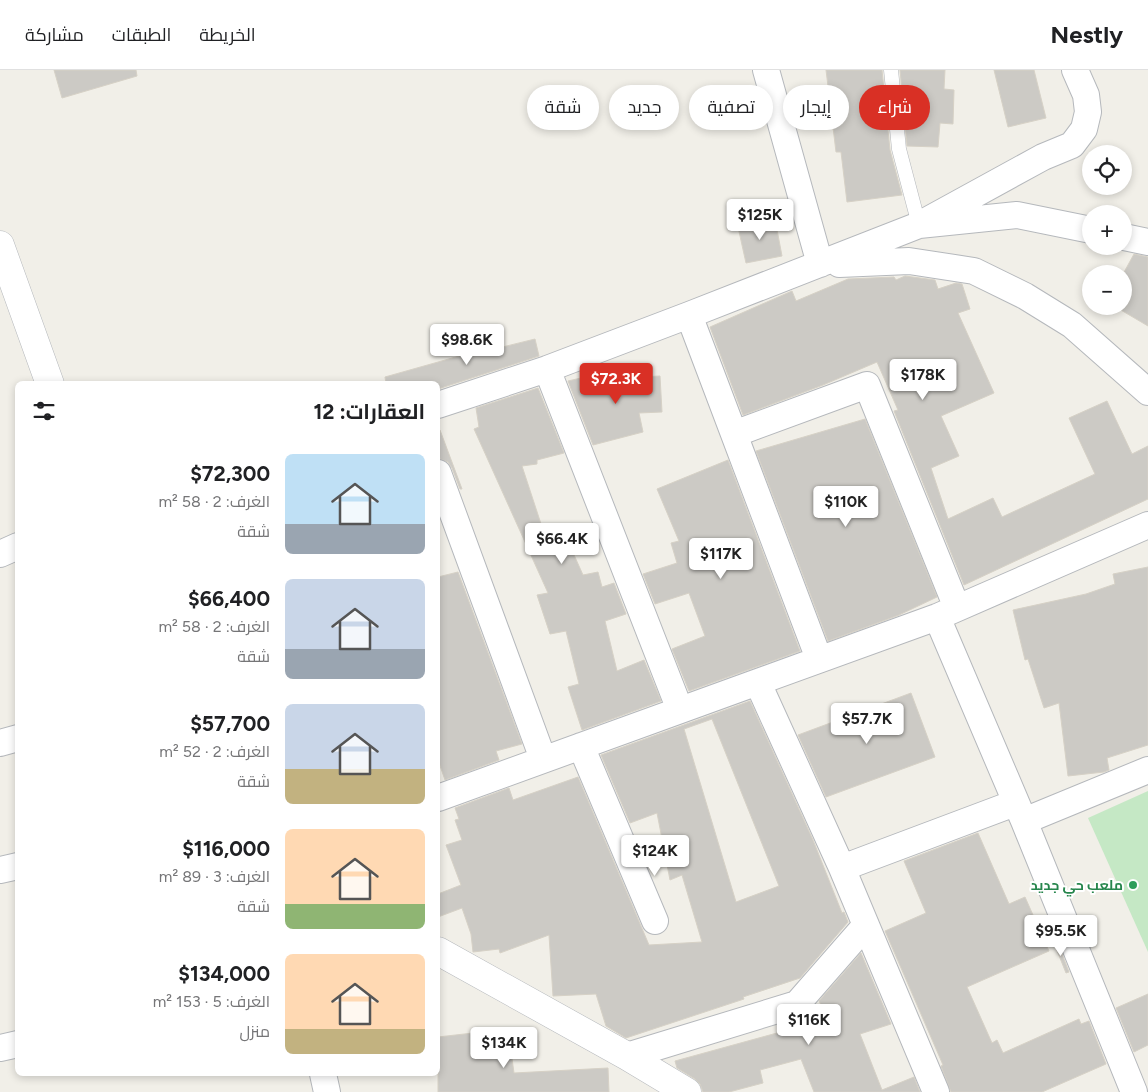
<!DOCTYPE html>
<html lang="ar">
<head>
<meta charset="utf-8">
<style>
  :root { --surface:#fff; --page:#f2f2f2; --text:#202124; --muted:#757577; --line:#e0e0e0; --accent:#d93025 }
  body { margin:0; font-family:Figtree,Cairo,sans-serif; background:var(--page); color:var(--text); direction:rtl; height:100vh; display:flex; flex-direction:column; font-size:19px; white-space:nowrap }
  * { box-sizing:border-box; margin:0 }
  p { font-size:16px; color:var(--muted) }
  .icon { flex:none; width:28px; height:28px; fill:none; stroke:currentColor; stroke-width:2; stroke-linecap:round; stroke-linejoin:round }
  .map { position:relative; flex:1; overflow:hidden; direction:ltr }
  .panel { position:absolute; left:15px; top:311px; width:425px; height:695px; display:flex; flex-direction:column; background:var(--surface); border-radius:8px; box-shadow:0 2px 8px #0003; direction:rtl }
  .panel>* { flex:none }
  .guide { position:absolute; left:455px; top:15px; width:475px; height:45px; direction:rtl; display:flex; gap:10px }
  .buttons { position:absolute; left:1082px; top:75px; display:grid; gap:10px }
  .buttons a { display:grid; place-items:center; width:50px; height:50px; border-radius:50%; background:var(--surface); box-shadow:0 2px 8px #0003; font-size:25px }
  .price { position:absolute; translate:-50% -42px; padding:0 11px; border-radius:5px; background:#fff; color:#222; font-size:16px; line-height:32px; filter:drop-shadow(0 1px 2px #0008) }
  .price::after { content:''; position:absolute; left:50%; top:30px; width:15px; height:11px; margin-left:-8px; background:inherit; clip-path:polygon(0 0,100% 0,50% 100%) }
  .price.current { background:var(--accent); color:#fff }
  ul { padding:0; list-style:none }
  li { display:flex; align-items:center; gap:15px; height:125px; padding:0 15px }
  li span { display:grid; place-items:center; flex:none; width:140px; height:100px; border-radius:8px; color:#555 }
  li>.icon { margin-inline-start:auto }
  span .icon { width:60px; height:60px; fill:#fffc; stroke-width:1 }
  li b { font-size:21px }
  h2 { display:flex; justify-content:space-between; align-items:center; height:60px; padding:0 15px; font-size:21px }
  .tag { padding:0 18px; border-radius:22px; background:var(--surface); box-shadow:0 2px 8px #0003; font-size:18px; line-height:45px }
  .tag.current { background:var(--accent); color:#fff }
  header { display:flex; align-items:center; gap:30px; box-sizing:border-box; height:70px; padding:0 25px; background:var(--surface); border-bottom:1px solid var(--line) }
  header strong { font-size:24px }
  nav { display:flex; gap:28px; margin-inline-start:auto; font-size:18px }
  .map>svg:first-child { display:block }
  .green { fill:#c5e8c5 }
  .building { fill:#cccac5; stroke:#d6d1c6; fill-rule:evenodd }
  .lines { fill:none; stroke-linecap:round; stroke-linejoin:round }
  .service-casing { stroke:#b5b8bc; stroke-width:15 }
  .minor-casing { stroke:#b5b8bc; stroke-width:28 }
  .tertiary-casing { stroke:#b5b8bc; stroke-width:29 }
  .service { stroke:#fff; stroke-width:14 }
  .minor { stroke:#fff; stroke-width:26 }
  .tertiary { stroke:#fff; stroke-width:28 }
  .leisure-dot { fill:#2e9e5b; stroke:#fff; stroke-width:2 }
  .labels { text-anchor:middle; stroke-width:4; stroke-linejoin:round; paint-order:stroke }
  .leisure-label { font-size:14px; font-weight:bold; fill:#27864d; stroke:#fff; text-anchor:end }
</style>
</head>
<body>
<header>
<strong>Nestly</strong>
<nav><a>الخريطة</a><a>الطبقات</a><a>مشاركة</a></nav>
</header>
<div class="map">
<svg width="1148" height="1022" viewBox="0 0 1148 1022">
  <rect width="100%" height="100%" fill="#f1efe8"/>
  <path class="green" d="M1148,721v161l-60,-134z"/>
  <path class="building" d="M54,0h82l1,6 -75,22z
    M826,0h56l8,80 12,45 -55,7 -6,-50h-5z
    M900,0h45l-1,19 10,1 -1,34 -13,-1 -2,24 -31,-1z
    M994,0h40l12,48 -38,9z
    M775,149l7,37 -36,7 -8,-36z
    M1134,184l14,3v69l-34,-20h10l-1,-32z
    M905,206l30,4 3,9 18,-6 6,1 8,25 -12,4 36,80 -53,23 18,40 -28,12 17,51 45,-21 9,19 93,-43 -26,-56 38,-17 25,53 16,-8v53l-184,86 -70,-174 4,-1 -21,-48 -54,23 -80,30 -33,-88 82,-36 4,10 52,-22 46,-2 2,3z
    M535,269l4,17 -101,33v-5h-52l-1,-7 85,-24v2z
    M598,304l1,5 61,-3 2,36 -23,1 4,19 -50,13 -25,-64z
    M538,318l26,65 -27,7v4l-15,2 23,70 17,-8 21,47 15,-3 4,15 12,-4 12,31 -21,7 12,50 27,-11 17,41 -79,29 -14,-43 11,-3 -13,-53 -16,3 -13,-39 11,-2 -74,-164 5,-2 -3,-19z
    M865,349l72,178 -38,18 -71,26 -72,-190z
    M438,360h2l22,59h-2l-8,-21 -4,-6 -10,-4z
    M728,390l72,191 -111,40 -17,-42 33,-13 -16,-43 -34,11 -12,-30 34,-11 -6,-20 8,-2 -22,-52z
    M1148,497v178l-41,13 2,12 -5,2 -36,4 -9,-73 -15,5 -16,-49 -3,1 -12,-50 73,-16 29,-10 -2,-10z
    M458,502l64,172 -26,7 3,9 -54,20 -7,-20v-183z
    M911,623l24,64 -109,40 -28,-62z
    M750,631l63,139 29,73 2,-1 4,10 -48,56 -57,19 1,2 -118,39 -20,-12 -10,-32 -43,2 -4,-61 -49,18 -1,-4 -26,3 -2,-18 -9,-26 -24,9v-23l23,-9 -15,-40 16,-5 -7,-20 4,-1 -4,-11 54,-20 4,12 65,-23 71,168 53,-3 -20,-67 -12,5 -13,-67 -27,10 -29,-68zM712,649l67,167 -43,16 -52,-173z
    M978,763l31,71 16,-7 24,54 -82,36 25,56 5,-3 6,13 76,-34 2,5 8,-3 17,43 -64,28h-91l-10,-26 2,-1 -58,-134 41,-18 -22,-52z
    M1057,871l12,31 -3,1 -12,-30z
    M861,883l30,71 -31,10 22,56 32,-13 6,15h-106l-13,-33 -41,11 3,13 -34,9h-26l-3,-8 -5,-5 -18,-11 -2,-7 153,-42 -9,-18z
    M1148,924v51l-14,7 -18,-44z
    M508,959l6,44 94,-5 1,24h-171v-55z"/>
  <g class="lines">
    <defs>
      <path id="service" d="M891,0l8,79 20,76"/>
      <path id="minor" d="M766,0l54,194
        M928,150l115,-63 29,-12 12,-16 4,-17 -2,-17 -11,-25
        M1124,167l24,5
        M839,194l70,-3 65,10 51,25 47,29 76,67
        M689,245l130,344
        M547,299l133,341
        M438,335l109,-36 142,-54 230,-90 98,-10 74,15
        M734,364l133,-49 90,223
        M438,403l105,286
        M0,484l18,-8
        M937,547l87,204 110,271
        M758,613l84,185 94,224
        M0,673l18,-5
        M581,676l74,175
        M438,728l499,-181 211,-92
        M1024,751l124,-51
        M842,798l173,-65
        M0,800l18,-4
        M0,978l18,-4
        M627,986l170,-52 69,-79
        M323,1004l4,18"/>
      <path id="tertiary" d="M0,175l50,139
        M438,881l189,105 60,36"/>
    </defs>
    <use href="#service" class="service-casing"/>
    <use href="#minor" class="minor-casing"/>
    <use href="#tertiary" class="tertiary-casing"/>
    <use href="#service" class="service"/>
    <use href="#minor" class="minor"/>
    <use href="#tertiary" class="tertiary"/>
  </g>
  <circle class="leisure-dot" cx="1133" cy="815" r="5"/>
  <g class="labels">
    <g class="leisure-label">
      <text x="1123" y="820">ملعب حي جديد</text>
    </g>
  </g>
</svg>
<div class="buttons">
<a><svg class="icon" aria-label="locate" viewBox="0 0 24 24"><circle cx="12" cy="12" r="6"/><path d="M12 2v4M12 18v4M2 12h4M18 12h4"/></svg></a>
<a>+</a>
<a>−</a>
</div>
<b class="price" style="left:760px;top:171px">$125K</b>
<b class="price" style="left:467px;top:296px">$98.6K</b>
<b class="price" style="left:923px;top:331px">$178K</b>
<b class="price current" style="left:616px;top:335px">$72.3K</b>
<b class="price" style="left:846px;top:458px">$110K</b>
<b class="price" style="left:562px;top:495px">$66.4K</b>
<b class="price" style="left:721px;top:510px">$117K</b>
<b class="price" style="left:867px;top:675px">$57.7K</b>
<b class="price" style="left:655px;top:807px">$124K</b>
<b class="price" style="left:1061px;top:887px">$95.5K</b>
<b class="price" style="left:809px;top:976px">$116K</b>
<b class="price" style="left:504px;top:999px">$134K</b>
<div class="guide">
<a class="tag current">شراء</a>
<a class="tag">إيجار</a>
<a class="tag">تصفية</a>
<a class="tag">جديد</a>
<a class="tag">شقة</a>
</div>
<section class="panel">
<h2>العقارات: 12<svg class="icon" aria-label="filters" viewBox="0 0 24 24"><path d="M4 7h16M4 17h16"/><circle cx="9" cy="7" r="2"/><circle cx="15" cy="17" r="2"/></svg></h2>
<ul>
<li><span style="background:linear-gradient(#bfe0f5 70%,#9aa5b1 0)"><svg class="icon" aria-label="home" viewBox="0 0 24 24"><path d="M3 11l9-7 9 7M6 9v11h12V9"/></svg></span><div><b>$72,300</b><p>الغرف: 2 · 58 m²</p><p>شقة</p></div></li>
<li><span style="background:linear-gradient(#c9d6e8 70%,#9aa5b1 0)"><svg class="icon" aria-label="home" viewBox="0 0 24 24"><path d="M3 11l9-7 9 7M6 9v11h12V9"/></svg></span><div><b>$66,400</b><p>الغرف: 2 · 58 m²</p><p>شقة</p></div></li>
<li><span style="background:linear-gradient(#c9d6e8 65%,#c2b280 0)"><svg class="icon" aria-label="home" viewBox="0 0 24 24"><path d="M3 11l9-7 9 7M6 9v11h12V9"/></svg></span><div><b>$57,700</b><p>الغرف: 2 · 52 m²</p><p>شقة</p></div></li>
<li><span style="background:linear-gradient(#ffd9b3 75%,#8fb573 0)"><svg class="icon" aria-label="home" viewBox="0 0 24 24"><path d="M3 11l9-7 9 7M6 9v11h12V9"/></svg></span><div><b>$116,000</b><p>الغرف: 3 · 89 m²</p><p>شقة</p></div></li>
<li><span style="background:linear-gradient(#ffd9b3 75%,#c2b280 0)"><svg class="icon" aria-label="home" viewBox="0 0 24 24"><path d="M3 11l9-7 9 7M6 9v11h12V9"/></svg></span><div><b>$134,000</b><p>الغرف: 5 · 153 m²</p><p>منزل</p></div></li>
</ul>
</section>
</div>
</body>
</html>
